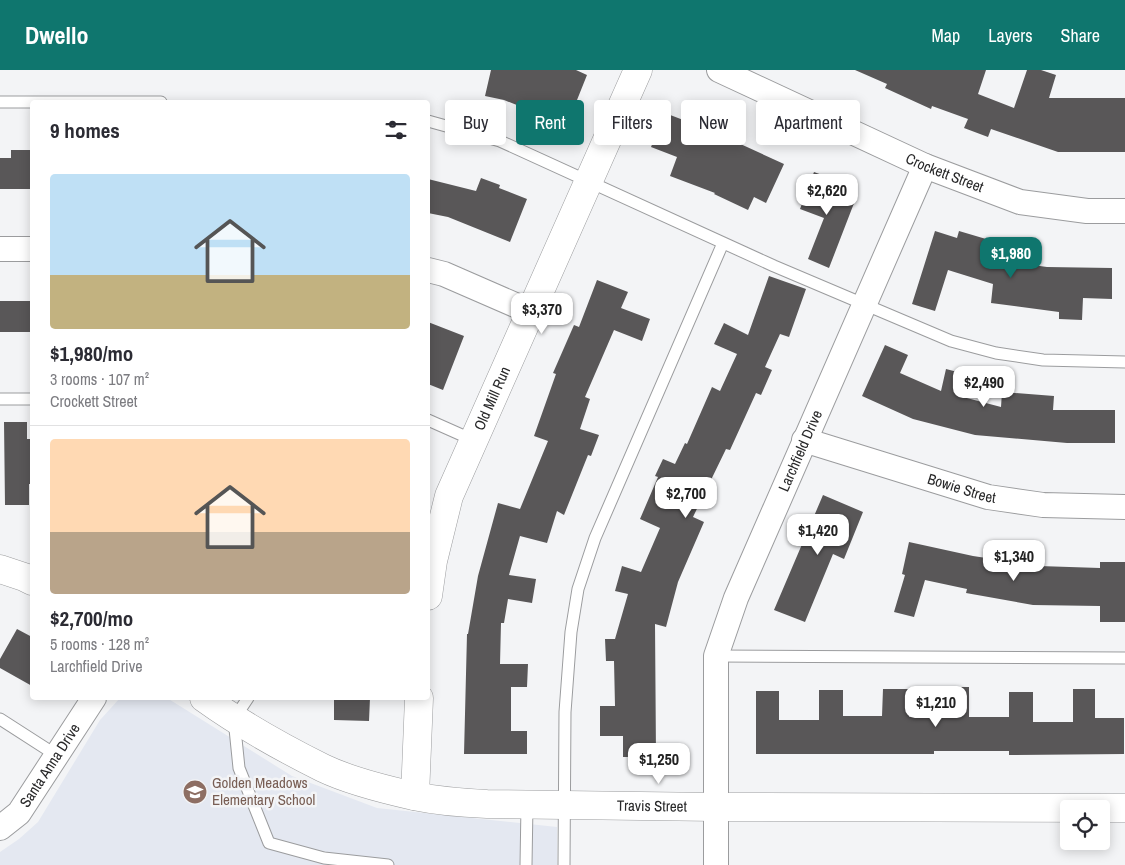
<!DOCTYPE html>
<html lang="en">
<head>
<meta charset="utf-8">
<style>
  :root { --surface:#fff; --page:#f7f7f7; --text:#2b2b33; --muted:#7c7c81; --line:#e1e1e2; --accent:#0f766e }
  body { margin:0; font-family:"Archivo Narrow",sans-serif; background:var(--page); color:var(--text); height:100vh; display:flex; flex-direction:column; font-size:19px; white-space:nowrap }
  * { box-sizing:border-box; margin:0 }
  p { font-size:16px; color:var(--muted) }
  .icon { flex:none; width:28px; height:28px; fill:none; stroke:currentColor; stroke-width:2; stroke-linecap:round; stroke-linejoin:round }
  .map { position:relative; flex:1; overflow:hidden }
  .details { position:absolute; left:30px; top:30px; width:400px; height:600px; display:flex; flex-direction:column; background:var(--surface); border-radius:5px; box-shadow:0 2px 12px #0003 }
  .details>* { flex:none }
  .banner { position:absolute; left:445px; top:30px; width:475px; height:45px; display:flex; gap:10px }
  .controls { position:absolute; left:1060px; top:730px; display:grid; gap:10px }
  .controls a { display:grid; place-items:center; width:50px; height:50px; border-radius:5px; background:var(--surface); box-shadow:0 2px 12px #0003; font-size:25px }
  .price { position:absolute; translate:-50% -42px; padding:0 11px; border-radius:10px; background:#fff; color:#222; font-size:16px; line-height:32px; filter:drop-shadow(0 1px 2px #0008) }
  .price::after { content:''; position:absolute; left:50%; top:30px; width:15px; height:11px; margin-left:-8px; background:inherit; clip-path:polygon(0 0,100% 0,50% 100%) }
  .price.active { background:var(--accent); color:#fff }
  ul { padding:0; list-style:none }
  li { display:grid; align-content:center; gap:10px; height:265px; padding:0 20px }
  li+li { border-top:1px solid var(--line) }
  li span { display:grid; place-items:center; height:155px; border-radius:5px; color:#555 }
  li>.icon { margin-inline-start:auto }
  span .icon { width:90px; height:90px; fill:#fffc; stroke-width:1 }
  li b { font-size:21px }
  h2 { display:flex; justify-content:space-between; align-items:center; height:60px; padding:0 20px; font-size:21px }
  .chip { padding:0 18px; border-radius:5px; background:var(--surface); box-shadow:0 2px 12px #0003; font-size:18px; line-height:45px }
  .chip.active { background:var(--accent); color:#fff }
  header { display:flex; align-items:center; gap:30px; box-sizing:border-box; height:70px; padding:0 25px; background:var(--accent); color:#fff }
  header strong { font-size:24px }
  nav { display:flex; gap:28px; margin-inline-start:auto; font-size:18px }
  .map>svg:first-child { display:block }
  .built { fill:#e4e8f1 }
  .building { fill:#595758 }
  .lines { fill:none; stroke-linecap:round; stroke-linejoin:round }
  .service-casing { stroke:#9b9c9e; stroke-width:13 }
  .minor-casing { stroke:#9b9c9e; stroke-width:26 }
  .tertiary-casing { stroke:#9b9c9e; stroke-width:29 }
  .service { stroke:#fff; stroke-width:11 }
  .minor { stroke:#fff; stroke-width:24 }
  .tertiary { stroke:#fff; stroke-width:28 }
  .labels { text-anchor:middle; stroke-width:5; stroke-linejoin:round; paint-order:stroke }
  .street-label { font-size:15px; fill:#282829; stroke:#f3f4f6 }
  .education-label { font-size:15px; fill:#785e54; stroke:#f3f4f6; text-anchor:start }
</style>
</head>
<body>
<header>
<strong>Dwello</strong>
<nav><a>Map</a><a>Layers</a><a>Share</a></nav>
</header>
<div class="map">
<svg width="1125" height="795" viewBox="0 0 1125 795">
  <rect width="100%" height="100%" fill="#f3f4f6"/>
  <path class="built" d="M120,628h47l125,78 85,32 180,19v38h-557v-13l19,-13 19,-17 62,-102z"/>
  <path class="building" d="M491,0h85l11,5 -20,50 -63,-25 -19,-4z
    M855,0h131l-8,24 36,14 13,-38h14l15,5 -7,23h76v54h-67l-67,-23 -3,8 -24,-9 4,-9 -36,-13 -1,3 -46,-21 2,-4z
    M665,43l47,18 72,33 -18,39 -12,-6 -6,13 -34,-16 1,-1 -45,-17 7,-19 -26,-10z
    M11,80h21v39h-32v-31h11z
    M814,102l27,10 -3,9 18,7 -27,70 -21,-9 16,-41 -24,-9z
    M481,108l19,7 -1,3 28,11 -17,43 -62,-25 -20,-4v-34l48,12z
    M935,161l22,7 2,-7 27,8 -6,19 67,9 65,1v31l-29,-1 -1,22 -23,-1v-7l-68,-9 2,-19 -45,-14 -13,41 -23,-7z
    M769,206l37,13 -17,48 -9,-3 -15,33 7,3 -11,25 -5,-2 -26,57 -4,-1 -33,68 11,5 -26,60 -12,45 -11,-3 1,133h-33v-21h-23v-30h15l-1,-45h-8l-1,-22h10l13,-45 -13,-3 7,-25 19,6 19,-44 -20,-9 18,-42 -3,-1 8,-17 12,5 10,-21 2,1 25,-57 8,4 17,-37 -23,-10 10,-21 24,12z
    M597,210l31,12 -7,16 29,11 -8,22 -28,-11 -29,67 5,2 -10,30 19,6 -8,21 -3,-1 -24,60 -7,-4 -10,32 -27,-7 -11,39 27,4 -4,24 -24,-4 -4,24h-3l-1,41h28l-1,23h-16v44h16v23h-63l3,-120h1l10,-58 20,-73 22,6 28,-68 -14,-5 22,-62 -3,-1 21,-48 5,2z
    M0,231h32v31h-32z
    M428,252l36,14 -21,54 -15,-6z
    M885,275l23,10 -8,18 41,18 5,-22 23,6 -6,22 38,10 1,-15 52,4 -1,14h62v33h-48l-92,-8 -62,-16 -51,-23z
    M4,352h23v17h5v45h-3v21h-24z
    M823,425l40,17 -19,47 -11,-5 -28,68 -31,-12z
    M909,472l64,14 66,10 61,2v-6h25v60h-25v-16l-67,-1 -67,-12 1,-4 -42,-9 -11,37 -20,-5 11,-37 -3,-1z
    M17,559l15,8v49l-32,-18v-9z
    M945,617h24v30h40v-25h24v30h40v-33h22v29h29v36l-115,1v-4h-75v3h-178v-63h23v29h40v-30h24v26h39l1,-27h27l-1,28h36z
    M334,628h36l-1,23 -35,-1z"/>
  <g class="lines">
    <defs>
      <path id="service" d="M0,32h161
        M428,51l72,20 274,125 177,75 45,12 47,7 82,2
        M0,329h32
        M428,350l45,20
        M716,586l409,2
        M248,628l-14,21 5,49 30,75 55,15 64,7
        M0,649l56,36
        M526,795l1,-60
        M564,795l1,-153 6,-80 7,-43 17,-51 128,-295"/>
      <g id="minor">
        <path id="s1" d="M719,0l206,96 95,36 67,9h38"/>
        <path d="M0,179h32"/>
        <path d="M428,200l16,4 85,37"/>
        <path id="s2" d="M804,370l184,57 55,8 82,2"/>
        <path id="s3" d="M0,758l19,-15 75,-115"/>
        <path id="s4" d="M716,795v-209l20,-58 189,-432"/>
      </g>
      <g id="tertiary">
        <path d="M0,499l24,8 8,4"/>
        <path id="s5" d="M428,526l5,-35 16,-65 189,-426"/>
        <path id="s6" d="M204,628c36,26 79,50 119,70 25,12 64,22 91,28 24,5 49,7 73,8l229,3 409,1"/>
        <path d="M415,726l4,-98"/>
      </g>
    </defs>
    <use href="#service" class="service-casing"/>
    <use href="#minor" class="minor-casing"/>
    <use href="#tertiary" class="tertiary-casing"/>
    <use href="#service" class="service"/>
    <use href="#minor" class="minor"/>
    <use href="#tertiary" class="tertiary"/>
  </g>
  <defs>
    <symbol id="school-disc" viewBox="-11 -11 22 22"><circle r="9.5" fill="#8d6e63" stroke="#f3f4f6"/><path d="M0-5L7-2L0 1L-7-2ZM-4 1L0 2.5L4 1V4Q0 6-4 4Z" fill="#fff"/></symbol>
  </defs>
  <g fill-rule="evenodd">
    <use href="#school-disc" x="181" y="708" width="28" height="28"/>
  </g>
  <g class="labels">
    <g class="street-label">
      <text dy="5" stroke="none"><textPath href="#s1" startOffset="248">Crockett Street</textPath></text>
      <text dy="5" stroke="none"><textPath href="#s5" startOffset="209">Old Mill Run</textPath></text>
      <text dy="5" stroke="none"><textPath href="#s4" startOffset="431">Larchfield Drive</textPath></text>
      <text dy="5" stroke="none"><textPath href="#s2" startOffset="165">Bowie Street</textPath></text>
      <text dy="5" stroke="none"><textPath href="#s3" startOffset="81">Santa Anna Drive</textPath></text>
      <text dy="5" stroke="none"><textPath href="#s6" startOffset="472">Travis Street</textPath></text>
    </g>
    <g class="education-label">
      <text x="212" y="718">Golden Meadows<tspan x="212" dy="17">Elementary School</tspan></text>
    </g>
  </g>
</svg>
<div class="controls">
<a><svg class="icon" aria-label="locate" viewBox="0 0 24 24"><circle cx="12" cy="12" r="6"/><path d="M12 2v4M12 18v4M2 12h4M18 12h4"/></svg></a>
</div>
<b class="price" style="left:827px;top:146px">$2,620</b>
<b class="price active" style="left:1011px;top:209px">$1,980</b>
<b class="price" style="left:542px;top:265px">$3,370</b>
<b class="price" style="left:984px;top:338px">$2,490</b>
<b class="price" style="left:686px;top:449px">$2,700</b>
<b class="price" style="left:818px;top:486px">$1,420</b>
<b class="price" style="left:1014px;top:512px">$1,340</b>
<b class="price" style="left:936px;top:658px">$1,210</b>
<b class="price" style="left:659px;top:715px">$1,250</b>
<div class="banner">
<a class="chip">Buy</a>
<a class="chip active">Rent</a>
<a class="chip">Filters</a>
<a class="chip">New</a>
<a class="chip">Apartment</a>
</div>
<section class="details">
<h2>9 homes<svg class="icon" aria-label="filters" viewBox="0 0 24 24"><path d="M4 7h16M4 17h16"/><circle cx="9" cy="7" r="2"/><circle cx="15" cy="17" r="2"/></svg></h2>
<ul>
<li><span style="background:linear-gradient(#bfe0f5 65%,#c2b280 0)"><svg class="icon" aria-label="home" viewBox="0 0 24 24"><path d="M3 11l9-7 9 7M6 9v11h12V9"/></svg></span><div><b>$1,980/mo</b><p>3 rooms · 107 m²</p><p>Crockett Street</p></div></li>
<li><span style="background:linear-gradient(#ffd9b3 60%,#b9a48a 0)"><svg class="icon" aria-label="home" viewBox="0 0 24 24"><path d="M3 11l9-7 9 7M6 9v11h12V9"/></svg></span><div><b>$2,700/mo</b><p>5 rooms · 128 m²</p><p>Larchfield Drive</p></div></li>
</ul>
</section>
</div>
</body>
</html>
